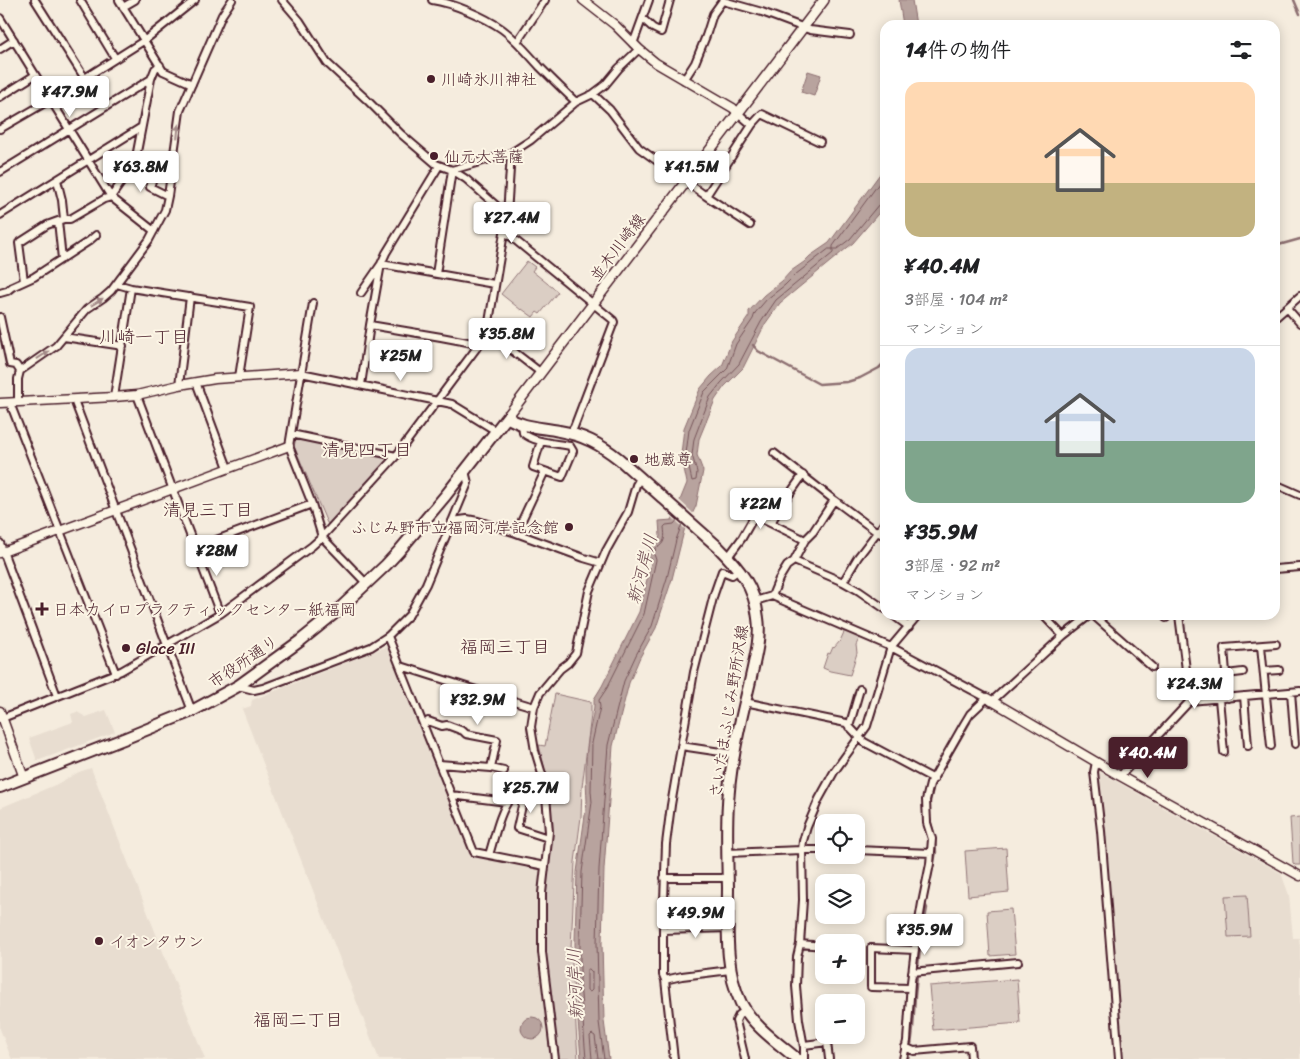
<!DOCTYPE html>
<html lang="ja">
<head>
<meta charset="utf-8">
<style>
  :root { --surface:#fff; --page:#f6f6f6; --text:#202124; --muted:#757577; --line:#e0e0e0; --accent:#4a1f2b }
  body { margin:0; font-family:Sriracha,"Klee One",sans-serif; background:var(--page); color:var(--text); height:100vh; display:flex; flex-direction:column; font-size:19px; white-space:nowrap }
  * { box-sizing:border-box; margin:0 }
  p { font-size:16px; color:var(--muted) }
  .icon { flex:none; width:28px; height:28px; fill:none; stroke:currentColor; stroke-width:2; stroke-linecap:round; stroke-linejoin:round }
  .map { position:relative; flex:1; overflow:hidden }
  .panel { position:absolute; left:880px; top:20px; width:400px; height:600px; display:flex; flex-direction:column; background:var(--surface); border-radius:15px; box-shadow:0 2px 12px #0003 }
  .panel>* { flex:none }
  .controls { position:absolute; left:815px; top:814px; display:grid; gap:10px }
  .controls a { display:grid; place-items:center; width:50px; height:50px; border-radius:10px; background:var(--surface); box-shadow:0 2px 12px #0003; font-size:25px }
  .price { position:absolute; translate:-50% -42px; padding:0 11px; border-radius:5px; background:#fff; color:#222; font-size:16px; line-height:32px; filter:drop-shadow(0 1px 2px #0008) }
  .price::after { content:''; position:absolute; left:50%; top:30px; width:15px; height:11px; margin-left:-8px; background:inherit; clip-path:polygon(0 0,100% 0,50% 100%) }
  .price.active { background:var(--accent); color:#fff }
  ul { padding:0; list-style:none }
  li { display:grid; align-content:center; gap:10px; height:265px; padding:0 25px }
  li+li { border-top:1px solid var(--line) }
  li span { display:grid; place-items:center; height:155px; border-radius:15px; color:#555 }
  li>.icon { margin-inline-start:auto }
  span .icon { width:90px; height:90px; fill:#fffc; stroke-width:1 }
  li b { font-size:21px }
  h2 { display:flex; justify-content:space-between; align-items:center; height:60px; padding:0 25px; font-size:21px }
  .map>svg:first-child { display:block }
  .built { fill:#e8ddd0 }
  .green { fill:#dbcec4; stroke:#927678 }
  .water { fill:#b8a39e; stroke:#8c6e70 }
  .pier { fill:#f5ecde }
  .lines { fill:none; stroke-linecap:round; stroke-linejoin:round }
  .shore { stroke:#765459; stroke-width:1 }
  .stream { stroke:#8c6e70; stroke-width:2.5 }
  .minor-casing { stroke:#4a1f2b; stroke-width:10 }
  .tertiary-casing { stroke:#4a1f2b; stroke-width:11 }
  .secondary-casing { stroke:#4a1f2b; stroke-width:12 }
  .primary-casing { stroke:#4a1f2b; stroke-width:14 }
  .minor { stroke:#fcf5e5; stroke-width:6 }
  .tertiary { stroke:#fcf5e5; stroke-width:8 }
  .secondary { stroke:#fcf5e5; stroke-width:9 }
  .primary { stroke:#fcf5e5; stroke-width:10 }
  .oneway { fill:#a38a88 }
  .poi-dot { fill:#4a1f2b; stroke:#fcf5e5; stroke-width:2 }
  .labels { text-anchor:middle; stroke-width:4; stroke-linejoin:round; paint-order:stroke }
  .poi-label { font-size:16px; fill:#4a1f2b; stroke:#fcf5e5; text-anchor:start }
  .street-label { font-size:16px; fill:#4a1f2b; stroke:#fcf5e5 }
  .neighbourhood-label { font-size:18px; fill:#4a1f2b; stroke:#fcf5e5 }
  .water-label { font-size:18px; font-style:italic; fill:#704d53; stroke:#fcf5e5 }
</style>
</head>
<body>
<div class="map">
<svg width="1300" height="1059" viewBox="0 0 1300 1059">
  <rect width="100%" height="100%" fill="#f5ecde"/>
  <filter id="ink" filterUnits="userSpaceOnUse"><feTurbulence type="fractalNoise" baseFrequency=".02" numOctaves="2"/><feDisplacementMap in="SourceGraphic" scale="10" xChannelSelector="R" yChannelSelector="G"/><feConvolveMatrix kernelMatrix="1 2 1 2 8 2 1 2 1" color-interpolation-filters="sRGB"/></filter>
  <g filter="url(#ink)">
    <path class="built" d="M388,646l3,3 80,205 67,13 4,6 -3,76 13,110h-173l-137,-350 9,-3 1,-6z
      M106,710l9,22 -78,29 -8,-23 44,-16 -2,-8 6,-2 9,5z
      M91,768l114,291h-193l-2,-4 -10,-26v-221l55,-23 24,-13z
      M1098,771l105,59 78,43 8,22 4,43h6l1,9v112h-178l-25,-287z"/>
    <path class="green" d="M527,261l8,6 -3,4 26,21 -18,22 -3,-2 -4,5 -11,-8 -1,1 -20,-16z
      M296,439l92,18 -1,4 -57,63 -3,-1 -33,-77z
      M845,630l15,7 -4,8 1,8 -7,22 -20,-4 -7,-3 5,-15 2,1 3,-7 1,1 6,-7z
      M555,694l36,8v13l-9,72 -1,30 -6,45 -4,86 7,111h-20l-13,-114 2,-69 5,-41 -4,-52 -9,-38 6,1z
      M1300,817v48h-5l-2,-2 -3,-45z
      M1006,848l3,44 -41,4 -3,-45z
      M1247,895l3,41 -22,1 -3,-41z
      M1011,909l4,45 -25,2 -3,-45z
      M1017,979l3,44 -87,7 -4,-44z"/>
    <path class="water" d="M899,0h13l4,25h-13z
      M808,71l13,4 -7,21 -13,-4z
      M885,167v37l-2,4 -30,35 -73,60 -15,21 -22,44 -19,19 -9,13 -16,39 -2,16 6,16 -7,35 -12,25 -12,48 -16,49 -16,29 -11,26 -16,63 -9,123 -2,74 2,78 5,38h-28l-6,-77v-42l2,-68 10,-71c-1,-17 -2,-43 1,-59 1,-15 7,-28 6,-43l8,-13 37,-74 13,-53 -5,-2 6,-17 5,2 2,-6 -1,-15 13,-1 15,-37 -6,-29 3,-26 16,-39 11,-13 11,-10 10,-25 17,-25v-5l15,-16 18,-14 9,-10 13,-9 6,-6 19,-13z
      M521 1028a11 11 0 1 1 22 0a11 11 0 1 1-22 0Z"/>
    <path class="pier" d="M678,499l17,16 -8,16 -16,-15z"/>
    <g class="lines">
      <path class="shore" d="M885,175l-52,71v3h4l13,-10 29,-35 6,-2
        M829,249h4v4l-57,47 -15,22 -22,42 -18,19 -11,14 -16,42 -2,16 5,17 -1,8 -4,1 -6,-27 3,-24 15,-38 23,-23 9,-25 17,-25 2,-6 12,-14 18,-14 10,-10z
        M589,969l3,3v18l-2,2 -3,-2v-19z
        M586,1059l-6,-77v-42l2,-68 10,-70 -1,-11 1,-48 8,-36 -1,-7 8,-12 37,-74 12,-54 -2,-6 2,-6c10,-4 9,-12 8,-21l2,-2 8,-1 4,-5
        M592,1059l-2,-23 2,-2 3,2 3,23
        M604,1059l-5,-37 -2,-79 2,-74 9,-124 16,-64 12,-26 16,-29 15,-48 9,-38 6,-16"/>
      <path class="stream" d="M1294,0l6,14
        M1275,246l25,-7
        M753,345l5,6 61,33 28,-2 13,-4 19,-10 6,-6
        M929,806l5,-22 36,-62
        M930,819l4,16
        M908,1059c7,-24 5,-49 8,-73 2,-26 6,-52 11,-78l-2,-4 11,-52 -1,-12"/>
      <defs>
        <path id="minor" d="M35,0l49,77
          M80,0l35,58
          M119,0l44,71 29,13
          M282,0l18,21 27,42 39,36 35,35 35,30 16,6 59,-17 20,-13 45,-38 17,-8 12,-9 14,-17 20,-19
          M432,0c21,3 53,17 70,29 15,11 26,25 38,38 12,12 24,24 36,35
          M723,1l39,11 48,18 40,5
          M123,7l12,-7
          M0,18l111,179 43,34
          M643,19l10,9 8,4 9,-32
          M517,42l28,-42
          M633,44l16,-44
          M0,49l14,-9
          M684,80l11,-17 11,-27 7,-22 10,-14
          M593,94l17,16 29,38 67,48 44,29
          M0,97l35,-22
          M738,113l14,12 10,-11 58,28
          M0,129l50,-29 95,-60 50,-40
          M132,166l22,9 -4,12 18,9
          M0,172l151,-93
          M57,180l5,20 2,19 -6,2 4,38
          M706,196l46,-71
          M0,215l140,-87
          M64,219h6l34,-20 7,-2 19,-27 7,-18 14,-73 4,-10 5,-4
          M504,231l109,89 1,2 -40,105 -4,6
          M436,274l16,-104 14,9 41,36
          M24,281l-5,-38 28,-18 11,-4
          M117,284l14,4 119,19 -11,70
          M0,293l7,-2 5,-4 22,-10 55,-36 7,-6
          M361,293l20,-29 5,-11 53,-87
          M313,303l-24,143 23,58 10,33 44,46
          M1287,308l13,15
          M0,317l10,47 6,1 4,6
          M1275,318l25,-22
          M370,325l71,12 37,7
          M487,331l53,41
          M64,337l59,9
          M301,373l151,31 44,27
          M196,382l32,86
          M179,385l11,-88
          M361,385l9,-60 11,-61 113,20
          M137,395l83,219
          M114,397l17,-109
          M74,400l118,311
          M18,402v-23l2,-8 36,-25 31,-37 16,-11 8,-7 38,-51 16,-30 3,-14 12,-85 42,-96 10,-15
          M10,403l106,271
          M522,425l1,8c12,10 32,10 47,13l3,5 -11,26 -29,-10 8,-26
          M291,434l105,22
          M774,453l60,47 43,32 8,4
          M1275,484l25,11
          M452,521l15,-2 11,2 38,12 68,25 17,5
          M771,523l8,-14 24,-34
          M516,533l29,-62
          M0,543l57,153
          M195,548l117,-44
          M728,557l14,-19 12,-21 6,1 45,22
          M794,561l49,21 16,9 26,18
          M1275,569l25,-2
          M843,582l15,-25 27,-35
          M772,596l7,-17 8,-13 7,-5 11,-21 8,-8 21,-32
          M755,601l17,-5 119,51 96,51 -17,16 -6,10 -34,60 -4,16 1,23 5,16 -2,25 -8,39 -5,29 -6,50 -4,59 -4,18
          M893,615l16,12
          M1043,615l20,21
          M1093,615l59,52
          M1163,615l3,3 3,-3
          M388,636l86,216 71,14
          M1261,646l10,100
          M401,666l69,22 64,19
          M1264,671l15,-1
          M1226,674l17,-2
          M238,686l16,4 9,-2 108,-41 17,-11 21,-21 17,-31 42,-101 -3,-12
          M1291,692l4,52
          M1244,696l4,50
          M1228,698l-4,-50 52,-4
          M1219,699l5,53
          M1190,701l110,-10
          M745,702l101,21 18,19 70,37
          M991,702l72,-66 27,-21
          M0,719l121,-48 99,-57 92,-68 10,-9 74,-81 91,-122 20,-119 4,-62
          M424,725l4,-4 14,5 5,-1 16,6 3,3 31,6 -6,28
          M849,727l11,-38
          M681,746l53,8
          M1096,762l-2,10 7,59 18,228
          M439,764l52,4 13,3
          M1120,776l70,-75 -11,-86
          M545,784l-17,-5 -11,49 31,10
          M451,795l56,7
          M856,850l75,3
          M727,853l75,-3h22
          M489,855c6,-19 10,-42 22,-58h13
          M664,878h64
          M663,930l65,-2
          M800,944l24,2
          M912,972l106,-10
          M665,980l17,-4 48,-6
          M910,988l-39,-1v-39l44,2
          M804,1045l23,-3 2,17
          M905,1047l9,4 56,-5 1,13
          M555,1059l-13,-107v-59l7,-61 -4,-48 -10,-33 -4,-24 3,-20 6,-14 20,-24 8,-6 8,-10 13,-62 17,-40 22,-39 8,-27 5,-8
          M674,1059l-9,-79 -2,-5v-45l3,-86 5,-39 23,-133 20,-78 8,-23 10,4 7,-5
          M745,1059l-9,-38 3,-6 7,-5
          M804,1059v-12l-5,-27 -3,-34 1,-29 3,-13 3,-44 -1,-50 1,-9 4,-14 12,-28 15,-27 33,-46 24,-79 27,-32"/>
        <path id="tertiary" d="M583,0l32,25 24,24 17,14 77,45 5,5
          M0,403l114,-6 23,-2 42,-10 36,-6 86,-6
          M0,553l289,-107
          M987,698l133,78 180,100
          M0,711l24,67"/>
        <path id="secondary" d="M507,417l317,-417"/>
        <path id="primary" d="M0,787l126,-49 66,-27 46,-25 62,-45 36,-29 50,-47 13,-14 47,-56 61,-78c16,11 34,10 52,14 24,4 41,13 60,28l99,88c21,21 37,40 40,71 3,20 -3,40 -7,59 -6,26 -13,52 -17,78 -9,44 -7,88 -6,132 0,39 -4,81 13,116 13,24 36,39 56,56"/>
      </defs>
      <use href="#minor" class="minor-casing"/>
      <use href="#tertiary" class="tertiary-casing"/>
      <use href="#secondary" class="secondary-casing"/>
      <use href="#primary" class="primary-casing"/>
      <use href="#minor" class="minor"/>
      <use href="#tertiary" class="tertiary"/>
      <use href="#secondary" class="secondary"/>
      <use href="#primary" class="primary"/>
    </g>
    <defs><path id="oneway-solid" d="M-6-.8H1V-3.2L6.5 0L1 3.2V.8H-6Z" transform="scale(1.25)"/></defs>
    <g class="oneway">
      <use href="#oneway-solid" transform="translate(178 131) rotate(-83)"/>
      <use href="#oneway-solid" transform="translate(97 302) rotate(-32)"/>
      <use href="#oneway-solid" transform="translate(43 355) rotate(-34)"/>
    </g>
  </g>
  <g class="poi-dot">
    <circle cx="431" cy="79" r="5"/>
    <circle cx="434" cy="156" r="5"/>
    <circle cx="634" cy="459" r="5"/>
    <circle cx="569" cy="527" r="5"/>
    <path d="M39.5 601.5h5v5h5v5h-5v5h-5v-5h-5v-5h5z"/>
    <circle cx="126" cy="648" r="5"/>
    <circle cx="99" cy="941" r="5"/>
  </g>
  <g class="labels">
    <g class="poi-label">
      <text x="441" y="85">川崎氷川神社</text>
      <text x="444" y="162">仙元大菩薩</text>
      <text x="644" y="465">地蔵尊</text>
      <text x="559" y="533" text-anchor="end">ふじみ野市立福岡河岸記念館</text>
      <text x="53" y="615">日本カイロプラクティックセンター紙福岡</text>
      <text x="136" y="654">Glace III</text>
      <text x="109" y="947">イオンタウン</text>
    </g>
    <g class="street-label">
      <text transform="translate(617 247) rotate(-53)" y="6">並木川崎線</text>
      <text transform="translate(243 661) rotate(-34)" y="6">市役所通り</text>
      <text transform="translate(728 711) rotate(-81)" y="6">さいたまふじみ野所沢線</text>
    </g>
    <g class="neighbourhood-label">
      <text x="144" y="343">川崎一丁目</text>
      <text x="367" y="456">清見四丁目</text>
      <text x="208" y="516">清見三丁目</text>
      <text x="505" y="653">福岡三丁目</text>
      <text x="298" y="1026">福岡二丁目</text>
    </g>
    <g class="water-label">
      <text transform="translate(642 569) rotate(-75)" y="6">新河岸川</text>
      <text transform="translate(575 984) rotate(-92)" y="6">新河岸川</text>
    </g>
  </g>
</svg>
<div class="controls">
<a><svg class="icon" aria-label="locate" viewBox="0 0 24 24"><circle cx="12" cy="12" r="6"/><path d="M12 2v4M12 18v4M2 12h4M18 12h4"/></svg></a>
<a><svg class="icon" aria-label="layers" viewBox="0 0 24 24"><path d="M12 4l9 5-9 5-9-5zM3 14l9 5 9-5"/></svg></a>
<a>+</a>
<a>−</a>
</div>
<b class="price" style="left:70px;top:118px">¥47.9M</b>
<b class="price" style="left:141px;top:193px">¥63.8M</b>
<b class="price" style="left:692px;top:193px">¥41.5M</b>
<b class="price" style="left:512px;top:244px">¥27.4M</b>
<b class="price" style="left:507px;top:360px">¥35.8M</b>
<b class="price" style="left:401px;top:382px">¥25M</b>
<b class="price" style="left:761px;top:530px">¥22M</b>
<b class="price" style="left:217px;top:577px">¥28M</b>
<b class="price" style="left:1195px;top:710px">¥24.3M</b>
<b class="price" style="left:478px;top:726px">¥32.9M</b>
<b class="price active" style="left:1148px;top:779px">¥40.4M</b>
<b class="price" style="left:531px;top:814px">¥25.7M</b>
<b class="price" style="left:696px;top:939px">¥49.9M</b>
<b class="price" style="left:925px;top:956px">¥35.9M</b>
<section class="panel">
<h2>14件の物件<svg class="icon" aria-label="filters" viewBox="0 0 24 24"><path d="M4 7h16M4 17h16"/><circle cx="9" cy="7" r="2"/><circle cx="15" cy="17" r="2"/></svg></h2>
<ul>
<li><span style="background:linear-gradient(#ffd9b3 65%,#c2b280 0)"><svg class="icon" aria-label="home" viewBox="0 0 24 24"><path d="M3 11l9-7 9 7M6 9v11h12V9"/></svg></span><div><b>¥40.4M</b><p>3部屋 · 104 m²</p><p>マンション</p></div></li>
<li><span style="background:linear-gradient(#c9d6e8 60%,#7fa58c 0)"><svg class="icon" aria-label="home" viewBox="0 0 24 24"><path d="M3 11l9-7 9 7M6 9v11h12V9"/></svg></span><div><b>¥35.9M</b><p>3部屋 · 92 m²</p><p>マンション</p></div></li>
</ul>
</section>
</div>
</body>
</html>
